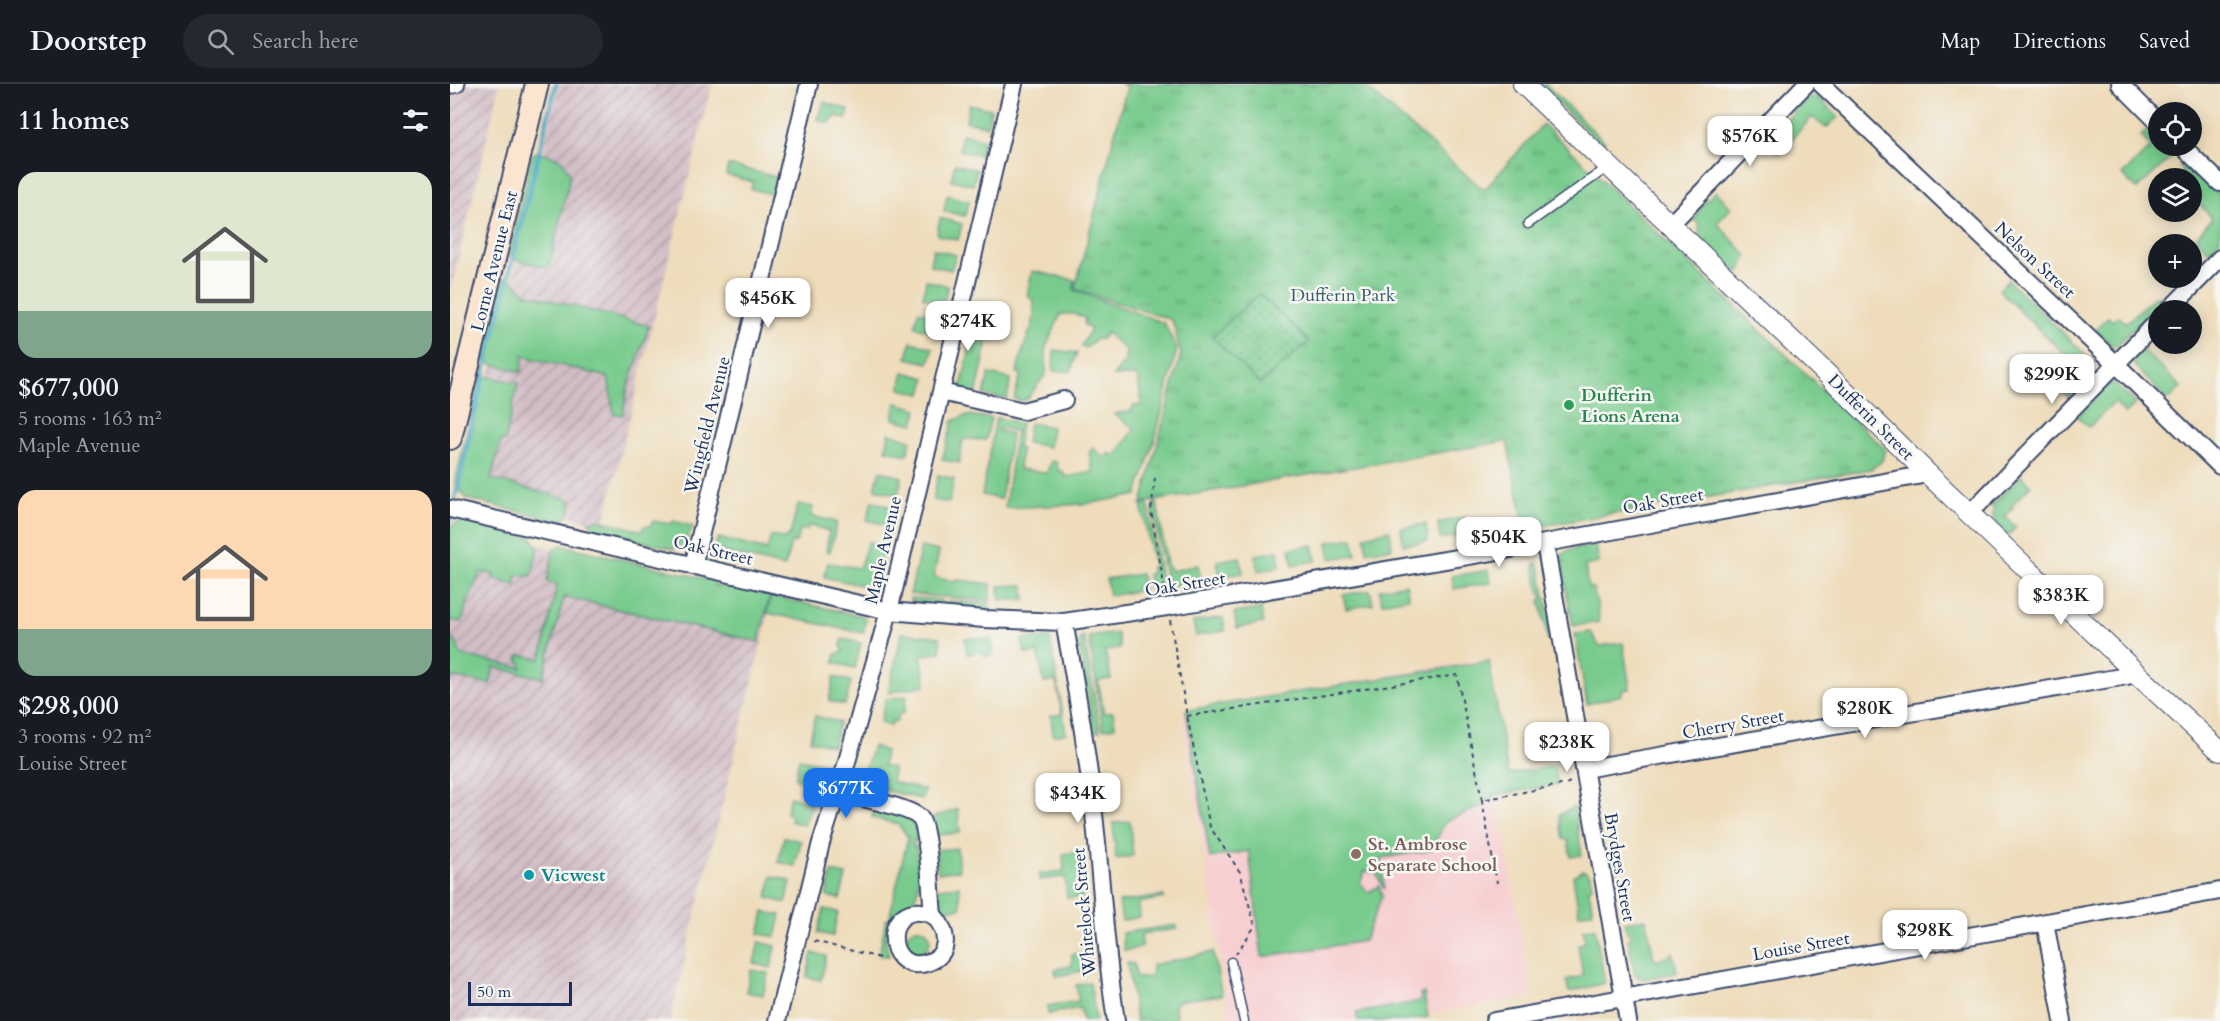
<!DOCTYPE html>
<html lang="en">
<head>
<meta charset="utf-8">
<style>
  :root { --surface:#171b24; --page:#242831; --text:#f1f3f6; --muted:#9ea1a6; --line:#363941; --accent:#1a73e8 }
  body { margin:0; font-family:Cardo,serif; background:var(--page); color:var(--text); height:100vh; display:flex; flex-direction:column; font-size:22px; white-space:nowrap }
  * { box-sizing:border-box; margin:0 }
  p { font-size:20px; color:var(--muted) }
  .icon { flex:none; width:33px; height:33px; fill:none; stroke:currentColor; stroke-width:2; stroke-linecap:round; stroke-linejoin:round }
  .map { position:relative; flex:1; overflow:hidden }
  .sheet { display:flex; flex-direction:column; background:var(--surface); width:450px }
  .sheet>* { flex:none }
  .tools { position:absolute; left:1698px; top:18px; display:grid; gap:12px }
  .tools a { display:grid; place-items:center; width:54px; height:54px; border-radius:50%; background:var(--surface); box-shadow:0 3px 15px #0003; font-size:30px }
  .scale { position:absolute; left:18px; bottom:15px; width:104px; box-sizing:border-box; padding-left:6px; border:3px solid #1b2f5e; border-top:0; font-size:16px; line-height:21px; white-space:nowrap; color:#1b2f5e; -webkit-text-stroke:4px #f6f6f2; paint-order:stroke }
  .price { position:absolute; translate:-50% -51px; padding:0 14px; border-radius:12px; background:#fff; color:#222; font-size:20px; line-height:39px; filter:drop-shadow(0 2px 3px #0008) }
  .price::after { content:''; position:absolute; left:50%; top:36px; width:18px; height:14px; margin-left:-9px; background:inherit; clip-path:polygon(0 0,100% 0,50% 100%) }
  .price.current { background:var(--accent); color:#fff }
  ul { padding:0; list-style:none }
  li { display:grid; align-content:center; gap:12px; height:318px; padding:0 18px }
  li span { display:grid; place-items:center; height:186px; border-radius:18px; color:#555 }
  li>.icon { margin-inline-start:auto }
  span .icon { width:108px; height:108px; fill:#fffc; stroke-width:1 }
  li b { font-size:26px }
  h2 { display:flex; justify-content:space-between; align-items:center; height:72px; padding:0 18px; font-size:26px }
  header { display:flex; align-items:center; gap:36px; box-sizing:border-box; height:84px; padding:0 30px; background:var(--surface); border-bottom:2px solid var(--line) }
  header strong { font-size:28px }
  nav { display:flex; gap:33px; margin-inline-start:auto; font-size:21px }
  .search { width:420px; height:54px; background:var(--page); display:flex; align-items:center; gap:15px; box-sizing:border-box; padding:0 21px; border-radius:33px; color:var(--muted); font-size:22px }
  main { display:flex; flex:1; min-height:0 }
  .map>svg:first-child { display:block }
  .built { fill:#f7cfd0 }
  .industrial { fill:url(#industrial-furrows) }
  .grass { fill:#78cb8d; stroke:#4a7d76; stroke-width:1.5 }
  .park { fill:url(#park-tufts); stroke:#4a7d76; stroke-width:1.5 }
  .garden { fill:url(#garden-dots); stroke:#4a7d76; stroke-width:1.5 }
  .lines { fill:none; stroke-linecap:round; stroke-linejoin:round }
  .stream { stroke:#48a6c7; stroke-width:4.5 }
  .service-casing { stroke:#3b496c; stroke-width:11 }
  .minor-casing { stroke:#3b496c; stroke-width:20 }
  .tertiary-casing { stroke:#3b496c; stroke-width:22 }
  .secondary-casing { stroke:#3b496c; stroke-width:26 }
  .path { stroke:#3b496c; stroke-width:2; stroke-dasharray:4.5 4.5; stroke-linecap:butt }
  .service { stroke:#fff; stroke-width:8 }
  .minor { stroke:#fff; stroke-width:16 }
  .tertiary { stroke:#fff; stroke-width:20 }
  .secondary { stroke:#fce5d0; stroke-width:22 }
  .leisure-dot { fill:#2e9e5b; stroke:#f6f6f2; stroke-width:2 }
  .education-dot { fill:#8d6e63; stroke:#f6f6f2; stroke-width:2 }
  .culture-dot { fill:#0f9aa8; stroke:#f6f6f2; stroke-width:2 }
  .labels { text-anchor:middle; stroke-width:5; stroke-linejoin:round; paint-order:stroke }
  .street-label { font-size:18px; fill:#1b2f5e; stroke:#f6f6f2 }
  .park-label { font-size:18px; fill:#375e6c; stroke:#f6f6f2 }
  .leisure-label { font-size:18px; font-weight:bold; fill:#27864d; stroke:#f6f6f2; text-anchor:start }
  .education-label { font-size:18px; font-weight:bold; fill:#785e54; stroke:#f6f6f2; text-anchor:start }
  .culture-label { font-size:18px; font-weight:bold; fill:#0d838f; stroke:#f6f6f2; text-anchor:start }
</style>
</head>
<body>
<header>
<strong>Doorstep</strong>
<div class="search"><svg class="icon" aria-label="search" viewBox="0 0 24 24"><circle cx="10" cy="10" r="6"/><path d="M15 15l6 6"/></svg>Search here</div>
<nav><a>Map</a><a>Directions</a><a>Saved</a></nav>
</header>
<main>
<section class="sheet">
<h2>11 homes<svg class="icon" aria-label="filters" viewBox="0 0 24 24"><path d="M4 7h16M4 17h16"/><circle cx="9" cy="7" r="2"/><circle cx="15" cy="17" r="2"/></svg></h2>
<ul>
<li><span style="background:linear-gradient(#dfe7d0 75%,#7fa58c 0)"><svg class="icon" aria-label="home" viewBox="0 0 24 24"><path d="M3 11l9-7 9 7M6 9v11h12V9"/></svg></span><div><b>$677,000</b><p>5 rooms · 163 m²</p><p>Maple Avenue</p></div></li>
<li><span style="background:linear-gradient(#ffd9b3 75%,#7fa58c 0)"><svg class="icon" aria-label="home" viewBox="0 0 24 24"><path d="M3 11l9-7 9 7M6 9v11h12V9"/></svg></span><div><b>$298,000</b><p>3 rooms · 92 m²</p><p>Louise Street</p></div></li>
</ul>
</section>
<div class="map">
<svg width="1770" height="937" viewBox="0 0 1770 937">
  <defs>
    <pattern id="industrial-furrows" width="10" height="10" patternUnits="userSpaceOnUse" patternTransform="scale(1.5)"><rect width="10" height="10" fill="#d2bdc5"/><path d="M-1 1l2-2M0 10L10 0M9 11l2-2" fill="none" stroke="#aa9aa3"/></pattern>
    <pattern id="park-tufts" width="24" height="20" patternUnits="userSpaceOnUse" patternTransform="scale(1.5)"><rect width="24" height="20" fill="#78cb8d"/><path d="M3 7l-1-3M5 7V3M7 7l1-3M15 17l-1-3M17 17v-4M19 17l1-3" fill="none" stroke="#62a576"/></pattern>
    <pattern id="garden-dots" width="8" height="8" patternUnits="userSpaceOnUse" patternTransform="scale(1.5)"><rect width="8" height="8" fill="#78cb8d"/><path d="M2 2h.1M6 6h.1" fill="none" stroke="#62a576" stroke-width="1.8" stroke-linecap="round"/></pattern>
  </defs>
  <rect width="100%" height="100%" fill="#f6f6f2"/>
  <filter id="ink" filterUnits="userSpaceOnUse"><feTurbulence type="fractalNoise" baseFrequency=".0167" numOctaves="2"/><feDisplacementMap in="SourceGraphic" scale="12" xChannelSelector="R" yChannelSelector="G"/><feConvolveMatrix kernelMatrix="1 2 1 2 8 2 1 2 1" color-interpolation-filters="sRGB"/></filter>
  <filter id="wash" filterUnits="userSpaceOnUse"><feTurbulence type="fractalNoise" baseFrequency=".008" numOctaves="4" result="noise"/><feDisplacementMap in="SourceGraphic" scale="24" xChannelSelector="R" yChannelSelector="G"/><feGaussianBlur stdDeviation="1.35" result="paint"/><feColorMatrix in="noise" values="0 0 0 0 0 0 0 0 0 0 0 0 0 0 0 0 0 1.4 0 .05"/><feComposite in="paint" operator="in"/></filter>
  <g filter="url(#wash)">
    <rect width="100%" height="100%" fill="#eedcba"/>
    <path class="built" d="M1024,577l58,335 -144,25h-158l-48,-310z"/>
    <path class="industrial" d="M0,0h50l-50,209z
      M109,0h153l-109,442 -139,-42z
      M5,443l318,69 -103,425h-220v-474z"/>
    <path class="grass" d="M1088,0h7l60,58 -4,3z
      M1359,13h9l20,20 -12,11 -14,-11 -33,36 -12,-13z
      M374,18l25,8 -3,9 -10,-3 -7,7 -11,-3z
      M519,20l22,5 -4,17 -21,-5z
      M1701,43l7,8v11h10l8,7 -39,36 -15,-14 29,-28 -10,-11z
      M512,50l22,6 -4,15 -21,-5z
      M87,68c16,2 29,7 33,24l-20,86 -5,5 -32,-8 -4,-5 23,-100z
      M1735,77l35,34v44l-11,12 -12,-11v-4l15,-18 -20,-23v-17l-15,-1 6,-7 -4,-4z
      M505,80l22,6 -4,15 -22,-5z
      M278,81l49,12 -5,17 -21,-5 2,-7 -27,-7z
      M1266,107l15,17 -14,15 30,33 -8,18 -39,-37 -2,-15 -4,-1 6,-14z
      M497,111l22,6 -4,15 -21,-5z
      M490,134l22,6 -4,16 -21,-5z
      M483,165l23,6 -5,15 -21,-5z
      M582,187l43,9 -1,10 90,33 13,26 -22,90 -18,56 -52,9 -80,4 11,-77 -17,-3 -1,3 13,3 -10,65 -19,-4 14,-77 25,5 -4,25 4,1 -2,20 28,4 4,-12 5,1 3,9h4l3,6 27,-5 -4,-19 4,-5 12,10 4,-5 6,3 20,-27 -21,-15 17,-3 2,-5 9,-1 -4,-27 -2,-2h-23l13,-16 -2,-3 3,-5 -20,-19 -7,7 -3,-2 -11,10 -5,-2 10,-17 -7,-4 1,-7 -11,-4h-13l-15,33v27l-18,24 -6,3 -8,-2 7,-26h-4c3,-17 8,-31 15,-47 3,-6 1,-18 2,-25l-7,-5z
      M58,192l17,17 124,33 -22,64 -4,25 -9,-1 -6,-37 -85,-21 -2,16 -36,-10 -2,-5 20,-78z
      M476,196l22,6 -4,16 -21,-5z
      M1558,196l87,84 -2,7 -25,26 -15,-13 22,-21 -37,-34 -39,-39z
      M1705,212l9,1 -47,48 -5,1 -16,-16 12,-13 5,4 5,-5 8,7z
      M532,218l17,5 -6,22 -17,-4z
      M468,227l23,6 -4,15 -22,-5z
      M524,248l15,4 -13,59 -11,-3 -4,-5z
      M461,258l22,6 -4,15 -22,-5z
      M1692,265l39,38 -13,13 -33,-33v-4h-4z
      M604,266l23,3 -6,18h-18z
      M454,288l22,6 -4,16 -22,-5z
      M539,290l22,5 -4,20 -23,-4z
      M35,292l33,7 -13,58h-4l-10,38 81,21c-1,11 -2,17 -13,21l-92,-22 -12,-16 24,-105z
      M1663,299l23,20 -11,11 -10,-12 -26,25 -12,-10 32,-33z
      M446,319l22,6 -4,15 -21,-5z
      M517,331l24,3 -5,22 -23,-1 -4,24 -17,-3 11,-39z
      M579,339l23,4 -3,20 -23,-4z
      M439,349l22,7 -4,15 -21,-5z
      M430,387l22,6 -4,18 -23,-6z
      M488,391l16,4 -5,24 -16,-3z
      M1571,391l10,10 -20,21 2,2 -8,9 11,10 -8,9c-8,-8 -18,-15 -14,-28l-3,-1z
      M422,417l22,7 -5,18 -22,-6z
      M704,419h3l10,62 4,6 27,-6 3,16 -34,5 -14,-74z
      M348,420l15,3 -2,9 26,6 -7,30 -4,-1 3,-20 -20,-6 -2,5 -6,-1 -5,13 -5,1 -6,24 -71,-17 4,-12 49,12 4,-14 14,3 5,-4z
      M691,420h7l14,83 -12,3 -2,-16 3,-1v-6l3,-1z
      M1015,433l4,17 -29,5 -2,-16z
      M12,436l69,16 7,11 -6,29 -15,-1 -2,11 -22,-8v-4l-12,-2c-8,16 -15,33 -19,50l-12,-2v-93z
      M150,436l42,11 2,-5h7l2,-5 18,3 2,-3 20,5 -8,18 -11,5 -78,-19 -8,-9z
      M976,440l2,17 -25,4 -2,-17z
      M940,446l2,18 -25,4 -2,-16z
      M903,454l3,17 -25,4 -3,-17z
      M418,458l18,5 -12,41 -50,-11 4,-14 31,5z
      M111,461l154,36 -1,5 8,1 1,-3 47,11 -11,47 -195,-45 -21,81 -49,-11 -4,17 -40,-7v-39l5,2 6,15 61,13 -4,-11 3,-2 20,4 16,-74 -10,-4 7,-32z
      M863,461l3,16 -23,4 -3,-16z
      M1146,461l3,18 -14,3 3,22h5l5,19 1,15 -26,4 -9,-46 -2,-25 7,-5z
      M471,463l18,4 -5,26 21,5 2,-2 34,4 -1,17 -80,-7z
      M828,467l2,16 -22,4 -3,-16z
      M790,473l3,16 -23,4 -3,-16z
      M1087,478l4,10 12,67 -5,2 -8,-41 3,-1 -1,-5h-2l-6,-29z
      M1039,486l2,13 -37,6 -2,-13z
      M691,490l2,16 -34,6 -3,-17z
      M956,500l3,14 -27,5 -3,-14z
      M574,501l1,15h-25l-1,-14z
      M920,506l3,14 -27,5 -3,-14z
      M321,512l91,20 4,3 -3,14 -96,-20z
      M460,514l31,2v3l6,1 1,-3 41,3v6c-23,-2 -58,0 -79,-10z
      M811,525l2,14 -26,5 -3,-15z
      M773,533l2,14 -29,5 -3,-14z
      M1141,548l8,14 24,-3 7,46 -8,1v5l-35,9 -12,-70z
      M452,549l38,4 1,15 -20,3 5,30 -38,8z
      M667,549l3,15 -15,3 6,28 -13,2 6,32 9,-1 2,15 -12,2 -14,-92z
      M631,553h3l16,94 -6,1 -15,-88z
      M515,554l27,1 1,16 -9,1 -2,-5 -15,3z
      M600,554l16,95 -13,2 -2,-19 11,-2 -6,-33 -12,2 -6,-30 -13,1 -3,-15z
      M392,555l19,4 -6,25 -21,-5 2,-9 7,-2 -2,-7z
      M1039,577l19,113 46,-8 4,19 -64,10 -13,12 -35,14 -15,29 -49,8 2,31 -8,-16 -11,-2 -5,12 8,9 11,-6 3,10 -18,45 -102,16 -13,-106 -39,7 -24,-148z
      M384,593l17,4 -6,24 -16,-4z
      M457,612l-3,17h-4l-4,9 -4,-1 -1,5 -11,-3 6,-24z
      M365,632l24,6 -6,24 -23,-6z
      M423,662l12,5 -2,15 10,2 -1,14 33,8 -3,9 -51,-12 -10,-6z
      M349,675l27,5 -5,17 -13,-1 -1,4 -12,-6z
      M340,713l23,5 -9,23 -14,-4 1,-6 -5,-2z
      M1124,723l8,48 -11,2 -3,-17 -5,-1 -4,-24z
      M424,724l35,8c6,9 8,15 7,26l-3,-1 -1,4 5,2c-1,16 5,33 -1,48 -12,29 -39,20 -27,61l-10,-1 7,-36h3l19,-82 -10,-13 -26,-6z
      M508,725l2,24 -25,2 -1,-18z
      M680,737l3,35 -17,3 -3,-36z
      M334,753l17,4 -6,25 -17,-4z
      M507,764l2,22 -21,3 -2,-23z
      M629,768l4,45 -16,1 -2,-21 -26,3v-6l25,-3 -1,-17z
      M1133,786l7,5 2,11 -3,4 4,21 -14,3 -6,-38z
      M382,788l14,3 -6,24 -14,-3z
      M322,792l19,5 -5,22 -19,-5z
      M509,802l2,22 -21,2 -2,-22z
      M714,812v2l-25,5 1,14 -18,4 -3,-19z
      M374,825l14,3 -5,24 -15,-3z
      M314,828l17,3 -5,22 -17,-3z
      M1196,835l8,39 4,2 5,-3h8v-4h2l4,20 -33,6 -9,-4 -7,-36 2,-1 -1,-6h-2l-2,-10z
      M726,841l1,4 -36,5 1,13 -18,4 -2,-18z
      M456 856a12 12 0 1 1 24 0a12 12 0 1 1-24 0Z
      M1145,844l10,55 -36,9 -3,-12 17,-4 -5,-31 7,-3 -2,-13z
      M309,858l17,4 -5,22 -17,-5z
      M763,868l9,43 -40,5 -7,3 1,15 -6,3h-34l-9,-58 7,1 2,14 15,-1 1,-12z
      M362,869l14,3 -5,24 -14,-3z
      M636,869l2,17 -32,6 -1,-7 17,-3v-12z
      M301,886l17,3 -5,22 -17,-3z
      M640,898l6,39h-13l-3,-13 -32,6 -1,-8 32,-5 -3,-16z
      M974,909l4,24 -21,4h-49l-2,-8 65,-12 -1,-7z"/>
    <path class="park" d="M671,0h241l122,106 59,-66 342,325 -3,12 -11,8 -346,60 -18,-88 -365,62 39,-149 -9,-34 -97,-31 52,-203z"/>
    <path class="garden" d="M809,210l50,47 -49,43 -48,-47z"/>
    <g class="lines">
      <path class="stream" d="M0,437l28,-122 78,-315"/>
    </g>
  </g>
  <g filter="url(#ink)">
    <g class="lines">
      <defs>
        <path id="service" d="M1078,140l80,-57
          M781,878l13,59"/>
        <path id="minor" d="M1371,0l295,280 104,102
          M1670,0l38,38
          M0,1l6,-1
          M1732,62l38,37
          M1219,142l137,-142
          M1719,226l51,-52
          M491,308l82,19 41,-11
          M0,425l439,102 95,8 80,3 103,-15 378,-64 383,-69
          M1520,429l188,-192
          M1095,459l83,478
          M243,482l116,-482
          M614,538c14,73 26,147 33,221 6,60 10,119 19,178
          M1134,685l543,-93 9,-3
          M386,708c17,4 74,15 84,26 9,11 11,79 13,97 15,15 19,41 -7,48 -44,12 -44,-68 7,-48
          M1595,838l18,99
          M327,937l44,-178 25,-78 43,-154 125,-527
          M1044,937l726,-130"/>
        <path id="tertiary" d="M1073,0l309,295 96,95 208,199 84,78"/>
        <path id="secondary" d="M0,354l87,-354"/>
      </defs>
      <use href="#service" class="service-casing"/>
      <use href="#minor" class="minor-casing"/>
      <use href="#tertiary" class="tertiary-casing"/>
      <use href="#secondary" class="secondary-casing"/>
      <path class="path" d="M705,394l-4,33 14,80
        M720,536l17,96 23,111 30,45 15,54 -19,28
        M737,632l270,-41 25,125 84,-16 6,-3
        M1032,716l15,83
        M364,857l70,18"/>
      <use href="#service" class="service"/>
      <use href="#minor" class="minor"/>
      <use href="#tertiary" class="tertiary"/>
      <use href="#secondary" class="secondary"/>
    </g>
  </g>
  <circle class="leisure-dot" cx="1119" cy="321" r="6"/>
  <circle class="education-dot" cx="906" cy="770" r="6"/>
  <circle class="culture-dot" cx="79" cy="791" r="6"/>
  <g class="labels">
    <g class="street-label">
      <text transform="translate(1585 176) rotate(43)" y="6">Nelson Street</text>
      <text transform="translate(44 177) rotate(-76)" y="6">Lorne Avenue East</text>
      <text transform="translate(1421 333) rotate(45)" y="6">Dufferin Street</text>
      <text transform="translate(257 341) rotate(-76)" y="6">Wingfield Avenue</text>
      <text transform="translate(1213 417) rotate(-10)" y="6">Oak Street</text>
      <text transform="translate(263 466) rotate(13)" y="6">Oak Street</text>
      <text transform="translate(433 466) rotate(-77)" y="6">Maple Avenue</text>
      <text transform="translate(735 500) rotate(-9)" y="6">Oak Street</text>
      <text transform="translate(1283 640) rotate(-10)" y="6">Cherry Street</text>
      <text transform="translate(1170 783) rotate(80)" y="6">Brydges Street</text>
      <text transform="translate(634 828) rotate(-95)" y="6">Whitelock Street</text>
      <text transform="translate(1351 862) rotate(-10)" y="6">Louise Street</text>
    </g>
    <g class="park-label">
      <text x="893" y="217">Dufferin Park</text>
    </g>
    <g class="leisure-label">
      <text x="1131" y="317">Dufferin<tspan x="1131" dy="21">Lions Arena</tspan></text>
    </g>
    <g class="education-label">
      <text x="918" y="766">St. Ambrose<tspan x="918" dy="21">Separate School</tspan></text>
    </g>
    <g class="culture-label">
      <text x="91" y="797">Vicwest</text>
    </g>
  </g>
</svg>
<div class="tools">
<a><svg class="icon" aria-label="locate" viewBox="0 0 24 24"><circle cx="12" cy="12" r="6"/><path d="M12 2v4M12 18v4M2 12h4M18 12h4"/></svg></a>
<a><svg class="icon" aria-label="layers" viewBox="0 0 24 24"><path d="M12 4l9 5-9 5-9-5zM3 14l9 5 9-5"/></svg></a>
<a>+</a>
<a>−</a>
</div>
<div class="scale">50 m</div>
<b class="price" style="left:1300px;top:83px">$576K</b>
<b class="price" style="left:318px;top:245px">$456K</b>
<b class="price" style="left:518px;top:268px">$274K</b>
<b class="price" style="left:1602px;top:321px">$299K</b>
<b class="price" style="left:1049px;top:484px">$504K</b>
<b class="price" style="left:1611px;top:542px">$383K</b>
<b class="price" style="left:1415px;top:655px">$280K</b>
<b class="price" style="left:1117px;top:689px">$238K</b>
<b class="price current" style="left:396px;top:735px">$677K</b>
<b class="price" style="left:628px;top:740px">$434K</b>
<b class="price" style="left:1475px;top:877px">$298K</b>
</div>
</main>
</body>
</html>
